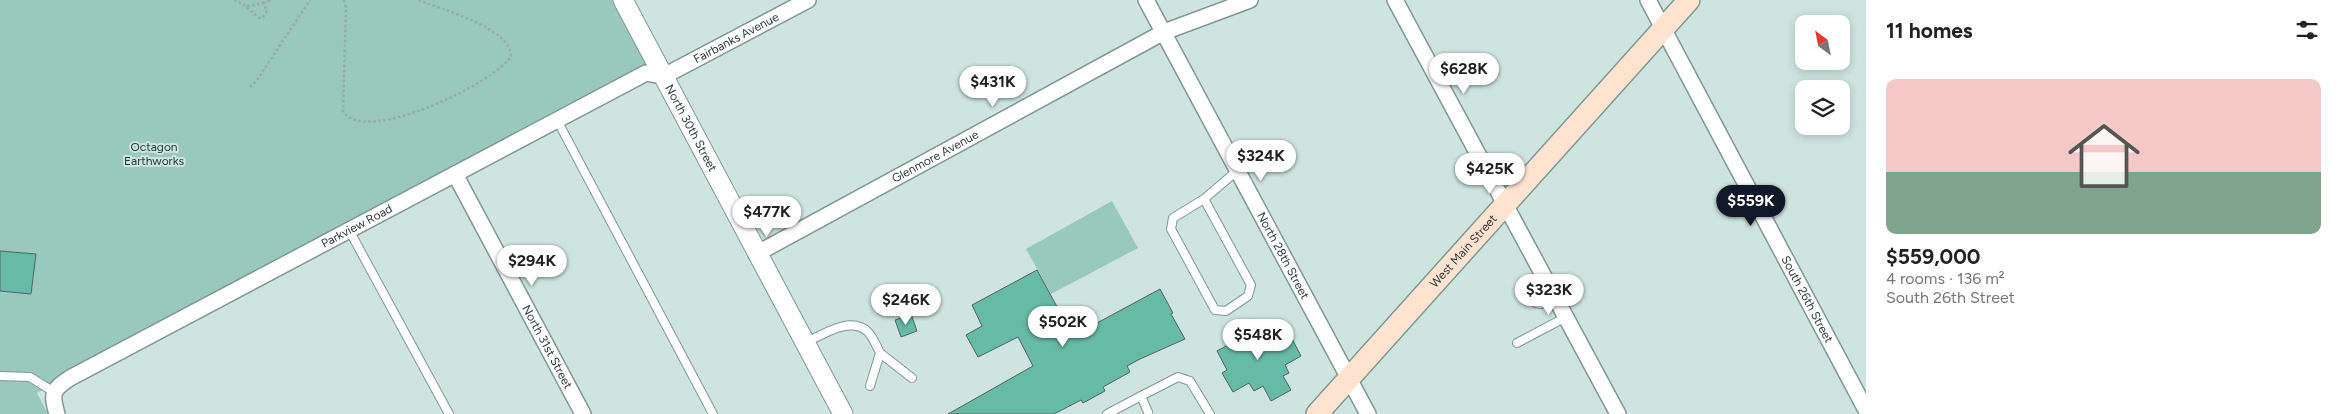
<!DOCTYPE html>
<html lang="en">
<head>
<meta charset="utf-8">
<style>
  :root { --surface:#fff; --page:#f6f6f6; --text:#222; --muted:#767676; --accent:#111827 }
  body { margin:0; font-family:Figtree,sans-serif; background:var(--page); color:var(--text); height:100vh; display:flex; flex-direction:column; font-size:19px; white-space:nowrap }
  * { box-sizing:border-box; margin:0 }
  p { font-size:16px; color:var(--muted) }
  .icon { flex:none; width:28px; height:28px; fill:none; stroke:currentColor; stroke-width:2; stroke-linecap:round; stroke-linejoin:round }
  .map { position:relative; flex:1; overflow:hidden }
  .drawer { display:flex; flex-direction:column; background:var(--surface); width:475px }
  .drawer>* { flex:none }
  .needle { width:32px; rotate:328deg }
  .fabs { position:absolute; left:1795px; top:15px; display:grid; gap:10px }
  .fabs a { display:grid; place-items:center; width:55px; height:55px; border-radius:10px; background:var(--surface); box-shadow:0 2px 8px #0003; font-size:25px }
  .price { position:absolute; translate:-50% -42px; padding:0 11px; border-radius:18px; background:#fff; color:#222; font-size:16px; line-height:32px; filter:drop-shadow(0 1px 2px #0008) }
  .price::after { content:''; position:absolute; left:50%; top:30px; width:15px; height:11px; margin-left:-8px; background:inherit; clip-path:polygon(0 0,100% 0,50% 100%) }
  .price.selected { background:var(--accent); color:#fff }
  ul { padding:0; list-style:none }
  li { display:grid; align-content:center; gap:10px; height:265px; padding:0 20px }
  li span { display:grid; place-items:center; height:155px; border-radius:10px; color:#555 }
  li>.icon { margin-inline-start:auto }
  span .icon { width:90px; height:90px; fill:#fffc; stroke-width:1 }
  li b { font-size:21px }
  h2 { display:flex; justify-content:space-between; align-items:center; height:60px; padding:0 20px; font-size:21px }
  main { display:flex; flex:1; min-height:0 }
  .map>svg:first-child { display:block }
  .green { fill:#99c9bc }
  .building { fill:#67baa5; stroke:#516660 }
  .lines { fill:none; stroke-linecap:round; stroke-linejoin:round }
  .service-casing { stroke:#829892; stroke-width:10 }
  .minor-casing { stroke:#829892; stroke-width:18 }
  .tertiary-casing { stroke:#829892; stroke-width:21 }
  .secondary-casing { stroke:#829892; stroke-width:24 }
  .path { stroke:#99aca7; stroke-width:2.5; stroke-dasharray:2.5 2.5; stroke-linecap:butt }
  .service { stroke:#fff; stroke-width:8 }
  .minor { stroke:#fff; stroke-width:15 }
  .tertiary { stroke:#fff; stroke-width:19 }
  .secondary { stroke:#ffe3d1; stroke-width:21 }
  .labels { text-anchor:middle; stroke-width:4; stroke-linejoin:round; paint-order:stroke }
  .street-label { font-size:12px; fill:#313a37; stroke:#cde5de }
  .park-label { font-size:12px; fill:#1a4037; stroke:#cde5de }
</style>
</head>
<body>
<main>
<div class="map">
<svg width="1866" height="414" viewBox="0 0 1866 414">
  <rect width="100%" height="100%" fill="#cde5de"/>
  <path class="green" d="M0,0h616l32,63 -611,330 11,21h-48z
    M1112,201l26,47 -87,46 -25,-45z"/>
  <path class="building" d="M0,251l36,3 -5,40 -31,-3z
    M1037,270l36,66 87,-47 13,24 -2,1 14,25 -45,20 -13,7 3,6 -27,15 2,4 -22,12 -2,-3 -27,14h-106l85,-48 -15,-29 -40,20 -12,-22 16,-9 -10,-21z
    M911,314l6,17 -16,6 -6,-17z
    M1251,319l11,20 8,-5 2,4 8,-4 2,5 8,-4 11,21 -16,9 4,8 -6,3 8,14 -20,11 -8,-15 -9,5 -5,-8 -16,9 -11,-19 5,-3 -10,-19 22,-12 -5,-11z"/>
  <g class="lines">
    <defs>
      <path id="service" d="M557,120l156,294
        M1204,199l47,86 -3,11 -22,15 -11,-1 -44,-81 2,-11 31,-19 34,-29
        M349,230l100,184
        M1531,292l5,11 5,1 14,-7
        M805,343c17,-8 46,-28 63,-11 5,5 9,15 12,21
        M1517,343l49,-26
        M0,376l30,1 24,15
        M870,386l10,-33 32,25
        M1141,396l37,-19 12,4 20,33
        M1107,414l34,-18 7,16"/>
      <g id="minor">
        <path id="s1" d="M1146,0l222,414"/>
        <path d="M1395,0l223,414"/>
        <path id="s2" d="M1648,0l218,410"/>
        <path id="s3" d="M455,174l128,240"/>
        <path id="s4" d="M756,254l408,-222 86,-32"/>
        <path id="s5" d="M57,414c-6,-21 -5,-24 13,-36l576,-305 18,3 144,-76"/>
      </g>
      <g id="tertiary">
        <path id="s6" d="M623,0l220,414"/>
      </g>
      <g id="secondary">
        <path id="s7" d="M1317,414l372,-414"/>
      </g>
    </defs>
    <use href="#service" class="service-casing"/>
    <use href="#minor" class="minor-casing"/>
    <use href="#tertiary" class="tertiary-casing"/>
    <use href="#secondary" class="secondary-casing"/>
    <path class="path" d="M234,0l10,5 15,13 4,-1 4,-6 -4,-8 -13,3 -6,-1
      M344,0l2,8 -3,103c21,36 154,-29 168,-55 0,-28 -70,-47 -93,-56
      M263,3l9,-3
      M250,87l7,-7 53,-80"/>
    <use href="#service" class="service"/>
    <use href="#minor" class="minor"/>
    <use href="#tertiary" class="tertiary"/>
    <use href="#secondary" class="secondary"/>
  </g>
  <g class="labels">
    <g class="street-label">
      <text dy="4" stroke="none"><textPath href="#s5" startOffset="795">Fairbanks Avenue</textPath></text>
      <text dy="4" stroke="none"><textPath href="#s6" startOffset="145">North 30th Street</textPath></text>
      <text dy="4" stroke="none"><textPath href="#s4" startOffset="204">Glenmore Avenue</textPath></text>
      <text dy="4" stroke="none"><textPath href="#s5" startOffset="368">Parkview Road</textPath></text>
      <text dy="4" stroke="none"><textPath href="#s7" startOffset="219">West Main Street</textPath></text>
      <text dy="4" stroke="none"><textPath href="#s1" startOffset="290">North 28th Street</textPath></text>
      <text dy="4" stroke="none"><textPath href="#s2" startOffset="339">South 26th Street</textPath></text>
      <text dy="4" stroke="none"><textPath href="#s3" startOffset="196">North 31st Street</textPath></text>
    </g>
    <g class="park-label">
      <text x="154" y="151">Octagon<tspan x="154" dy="14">Earthworks</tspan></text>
    </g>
  </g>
</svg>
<div class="fabs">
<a><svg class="needle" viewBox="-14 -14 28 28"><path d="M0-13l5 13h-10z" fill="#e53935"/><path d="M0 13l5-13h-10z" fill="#767676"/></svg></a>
<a><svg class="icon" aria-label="layers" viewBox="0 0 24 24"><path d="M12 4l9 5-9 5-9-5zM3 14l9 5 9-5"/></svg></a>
</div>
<b class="price" style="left:1464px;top:95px">$628K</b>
<b class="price" style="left:993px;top:108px">$431K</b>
<b class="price" style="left:1261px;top:182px">$324K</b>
<b class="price" style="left:1490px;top:195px">$425K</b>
<b class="price selected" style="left:1751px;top:227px">$559K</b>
<b class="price" style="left:767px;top:238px">$477K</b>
<b class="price" style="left:532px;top:287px">$294K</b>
<b class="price" style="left:1549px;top:316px">$323K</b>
<b class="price" style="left:906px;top:326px">$246K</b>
<b class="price" style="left:1063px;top:348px">$502K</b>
<b class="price" style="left:1258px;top:361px">$548K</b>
</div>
<section class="drawer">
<h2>11 homes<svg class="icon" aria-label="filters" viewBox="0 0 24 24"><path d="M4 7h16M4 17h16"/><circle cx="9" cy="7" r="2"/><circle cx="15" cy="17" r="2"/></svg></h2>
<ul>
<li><span style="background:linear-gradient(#f6c9c9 60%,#7fa58c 0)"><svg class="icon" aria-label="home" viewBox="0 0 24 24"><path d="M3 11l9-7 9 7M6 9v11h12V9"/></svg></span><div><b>$559,000</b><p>4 rooms · 136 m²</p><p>South 26th Street</p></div></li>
</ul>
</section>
</main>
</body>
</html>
